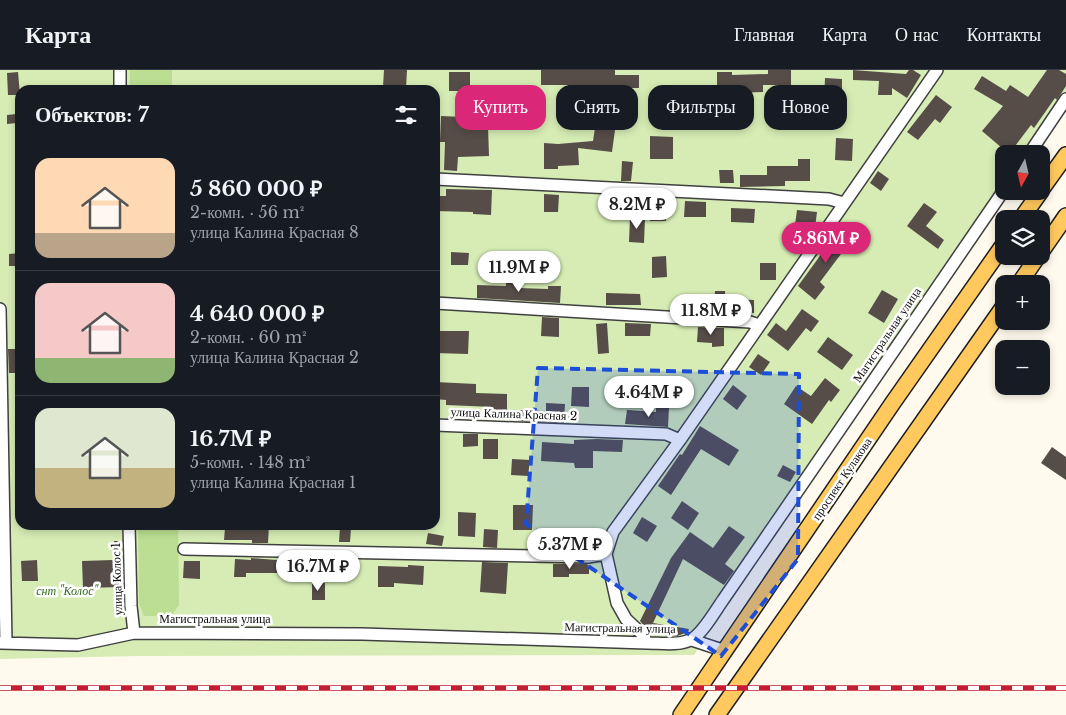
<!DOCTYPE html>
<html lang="ru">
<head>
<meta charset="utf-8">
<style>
  :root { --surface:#171b24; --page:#20242c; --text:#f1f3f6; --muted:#9ea1a6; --line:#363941; --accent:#db2777 }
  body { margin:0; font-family:"Libre Baskerville",serif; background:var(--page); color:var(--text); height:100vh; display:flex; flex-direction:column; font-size:19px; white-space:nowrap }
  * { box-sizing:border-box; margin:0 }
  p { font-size:16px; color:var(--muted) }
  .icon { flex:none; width:28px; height:28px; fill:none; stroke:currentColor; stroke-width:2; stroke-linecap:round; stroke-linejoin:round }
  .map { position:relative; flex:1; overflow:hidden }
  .sheet { position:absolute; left:15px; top:15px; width:425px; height:445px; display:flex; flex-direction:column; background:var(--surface); border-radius:15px; box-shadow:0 2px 8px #0003 }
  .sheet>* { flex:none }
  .top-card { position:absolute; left:455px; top:15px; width:475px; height:45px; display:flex; gap:10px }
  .needle { width:32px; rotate:188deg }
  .fabs { position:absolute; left:995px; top:75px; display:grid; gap:10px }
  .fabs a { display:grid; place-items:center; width:55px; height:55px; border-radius:10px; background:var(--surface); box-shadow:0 2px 8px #0003; font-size:25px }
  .price { position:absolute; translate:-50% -42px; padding:0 11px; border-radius:18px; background:#fff; color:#222; font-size:16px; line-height:32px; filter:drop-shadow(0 1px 2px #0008) }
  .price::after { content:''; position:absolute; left:50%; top:30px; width:15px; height:11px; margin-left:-8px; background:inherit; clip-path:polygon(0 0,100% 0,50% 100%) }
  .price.selected { background:var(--accent); color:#fff }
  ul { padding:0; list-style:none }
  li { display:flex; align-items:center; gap:15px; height:125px; padding:0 20px }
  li+li { border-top:1px solid var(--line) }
  li span { display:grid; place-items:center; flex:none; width:140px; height:100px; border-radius:15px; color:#555 }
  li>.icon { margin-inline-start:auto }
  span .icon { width:60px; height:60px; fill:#fffc; stroke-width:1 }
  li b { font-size:21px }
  h2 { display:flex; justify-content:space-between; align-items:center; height:60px; padding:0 20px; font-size:21px }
  .chip { padding:0 18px; border-radius:15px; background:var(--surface); box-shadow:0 2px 8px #0003; font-size:18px; line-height:45px }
  .chip.selected { background:var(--accent); color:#fff }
  header { display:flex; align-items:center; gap:30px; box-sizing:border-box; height:70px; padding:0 25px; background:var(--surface); border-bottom:1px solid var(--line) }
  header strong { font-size:24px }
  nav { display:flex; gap:28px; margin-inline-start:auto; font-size:18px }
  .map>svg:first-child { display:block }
  .green { fill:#d6ecb4; fill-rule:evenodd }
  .forest { fill:#bbde92 }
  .building { fill:#564d48 }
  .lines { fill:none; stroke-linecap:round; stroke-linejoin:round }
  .minor-casing { stroke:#404040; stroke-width:14 }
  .major-casing { stroke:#1e1e1e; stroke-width:18 }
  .minor { stroke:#fff; stroke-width:11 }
  .major { stroke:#ffc95d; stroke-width:15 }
  .rail-casing { stroke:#c61c33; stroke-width:5.5 }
  .rail { stroke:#fff; stroke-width:4; stroke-dasharray:11; stroke-linecap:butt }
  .marked { fill:#1d4ed8; fill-opacity:0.2; stroke:#1d4ed8; stroke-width:4; stroke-dasharray:10 6; stroke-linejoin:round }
  .labels { text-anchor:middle; stroke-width:5; stroke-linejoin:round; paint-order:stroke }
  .street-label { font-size:12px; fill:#0d0d0d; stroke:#fff }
  .park-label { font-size:12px; font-style:italic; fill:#316919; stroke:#fff }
</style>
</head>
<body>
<header>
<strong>Карта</strong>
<nav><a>Главная</a><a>Карта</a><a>О нас</a><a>Контакты</a></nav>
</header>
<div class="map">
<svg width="1066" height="645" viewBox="0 0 1066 645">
  <rect width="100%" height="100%" fill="#fffaed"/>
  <path class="green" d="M0,0h1066v24l-39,60h-23v34l-310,467 -557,1 -137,3zM20,20h415v435h-415z"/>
  <path class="forest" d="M130,0h42v20h-42z
    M138,455h40l1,80 -8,11h-27l-5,-13z"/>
  <path class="building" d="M384,0h23l-1,19 -23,-2z
    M541,0h74v5h24v13h-17v-3h-37v11l-17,-1v-10h-27z
    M768,0h23v15h-28v7l-31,1v34l-15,-1v-54h15v3l36,-1z
    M853,0l53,4 3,-4h4l8,5 -14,23 -15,-10v7h-14l1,-14 -26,-1z
    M1047,0h12l7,4v12l-9,14 -2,-2 -21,30 -3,-3 -22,29 -27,-23 21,-25 -29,-17 8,-13 24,15 4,-6 18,12z
    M18,2l2,23h-12l-1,-22z
    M449,2h21v19h-21z
    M825,8l17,1v23l-18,-1z
    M936,25l16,12 -12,16 -5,-4 -17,21 -11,-8z
    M17,44v9l-10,1v-9z
    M441,46l23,1v11l24,-1 1,29 -31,1 -1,14 -13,-1 1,-28h-5z
    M595,58l20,2 -3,22 -34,-4 1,17 -21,1v3h-14v-26l14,1 35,-3z
    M650,66l23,1v22h-23z
    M836,68l17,1 -1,22 -17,-1z
    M798,89h12v22h-25v5l-45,1v-12h27v-9h31z
    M622,91l11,1 -2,19h-10z
    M719,100h14l1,13h-14z
    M878,101l11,8 -8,12 -11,-8z
    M446,119l46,1 -1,25 -18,-1v-2l-38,-1v-15h11z
    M544,124l15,1 -1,17h-14z
    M604,126l28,1v15l-28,-2z
    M650,131h16v20h-16z
    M685,131l21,1v15h-22z
    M924,133l13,9 -11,14 18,14 -6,9 -31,-23z
    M731,138l24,1 -1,14 -23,-1z
    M797,140l20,2 -2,16 -20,-3z
    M630,147l15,1 -1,25 -15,-1z
    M843,159l15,11 -9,13 -5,-3 -24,32 5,5 -10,13 -17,-14 27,-37 2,1z
    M451,182l18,1 -1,12h-17z
    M20,183v13h-11v-12z
    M666,186l1,21 -15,1v-21z
    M760,193h16v17h-16z
    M506,209l14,1 -1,8 29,1v-3h13l-1,17 -83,-5v-13l29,1z
    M882,220l16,9 -14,24 -16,-10z
    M715,221h10v8l29,1v13l-40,-1z
    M606,223l34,1 1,11h-35z
    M682,226h10l-1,15 -10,-1z
    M802,239l17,12 -8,11 -5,-4 -18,23 -21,-16 9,-12 10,8z
    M542,247l17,1v19l-18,-1z
    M607,253l2,30 -11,1 -2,-30z
    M625,253l26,1 -1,12h-25z
    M698,257l26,1v18l-12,1v-4l-15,-1z
    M435,261h34l-1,23 -33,-1z
    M828,267l25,18 -11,15 -25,-18z
    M8,279h12v24h-11z
    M758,284l12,8 -9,13 -12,-8z
    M825,308l15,12 -9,12 -2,-2 -17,24 -28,-20 12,-18 15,10z
    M435,312l41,2v9l31,1v20h-14v-7l-47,-2v-5l-11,-1z
    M733,315l14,11 -10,14 -14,-11z
    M572,317h17v20l-18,-1z
    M546,333l19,1 -1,19 -46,-2v-11l28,1z
    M656,337l13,1 -1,19 -43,-3 2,-14 29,2z
    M700,356l39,24 -10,16 -28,-17 -30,46 -13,-9 22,-32 2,1z
    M463,364h15v12l-15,1z
    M483,369h15v20h-15z
    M597,369l26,1 -1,12 -29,-1v17h-18l-1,-5 -33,-2 1,-19 32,2v-4z
    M1052,377l14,10v23l-25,-17z
    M512,389l18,1 -2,16 -17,-1z
    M783,395l13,7 -6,10 -13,-6z
    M682,431l17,12 -11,17 -17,-12z
    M513,435h20l-1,25h-19z
    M458,442l18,1 -1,24 -17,-1z
    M642,447l15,9 -10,16 -14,-9z
    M253,455h16l-1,18h-16v-3h-28l1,-12 27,1z
    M729,456l16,11 -20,27 9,7 -10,14 -41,-26 -30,64 36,6 -1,3 -11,4 -27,-3 -10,-12 31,-63 19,-26 23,16z
    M340,457l11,1 -1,14h-11z
    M484,459l14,1 -1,18 -14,-1z
    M428,463l16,3 -2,10 -16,-2z
    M574,467l18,1v10l-19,1z
    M114,471h7l1,46 -39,1 -1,-27 31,-1z
    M251,488l26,2v13h-31v4h-12l1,-18 16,1z
    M37,490l1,21h-16l-1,-20z
    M184,491h16v18l-17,-1z
    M482,492l26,1 -2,31 -26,-2z
    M553,494h34l2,2v8h-20v3h-16z
    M408,495l16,1 -1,19 -29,-2v4h-16v-21l30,1z
    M312,513h13v17h-13z"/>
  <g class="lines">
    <defs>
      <path id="minor" d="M120,0v20
        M1029,84l37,-55
        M435,109l394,20 15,4
        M435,233l315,19 9,3
        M0,239l6,334
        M435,355l231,9 14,6
        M129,455l2,81 3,27
        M184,479l404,8 18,-3
        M692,570l33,11
        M0,573l78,2 56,-12 228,1 285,9c13,0 31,3 43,-3 12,-5 25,-29 33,-40l281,-410
        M647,573l-5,-9 -16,-15 -9,-16 -11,-49 7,-22 67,-92 257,-370"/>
      <path id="major" d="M1041,120l25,-35
        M1021,149l20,-28
        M1041,182l25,-36
        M1019,214l19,-28
        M681,645l211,-311 112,-160
        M717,645l287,-409"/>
    </defs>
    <use href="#minor" class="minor-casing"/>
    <use href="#major" class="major-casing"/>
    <use href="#minor" class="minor"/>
    <use href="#major" class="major"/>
    <defs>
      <path id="rail" d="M0,618h1066"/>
    </defs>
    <use href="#rail" class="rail-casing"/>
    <use href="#rail" class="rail"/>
  </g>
  <path class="marked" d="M538,298l261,6 -1,185 -77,97 -195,-132z"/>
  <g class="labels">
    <g class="street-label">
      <text transform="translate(887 265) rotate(-56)" y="4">Магистральная улица</text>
      <text transform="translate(514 344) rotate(2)" y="4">улица Калина Красная 2</text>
      <text transform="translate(842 409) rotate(-56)" y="4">проспект Кулакова</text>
      <text transform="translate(117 509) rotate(-92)" y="4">улица Колос 1</text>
      <text x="215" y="553">Магистральная улица</text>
      <text transform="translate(620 558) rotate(1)" y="4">Магистральная улица</text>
    </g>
    <g class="park-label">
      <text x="67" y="525">снт "Колос"</text>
    </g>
  </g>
</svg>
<div class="fabs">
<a><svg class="needle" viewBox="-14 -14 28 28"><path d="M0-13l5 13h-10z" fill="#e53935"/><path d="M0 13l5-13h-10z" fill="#9ea1a6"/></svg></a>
<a><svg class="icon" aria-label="layers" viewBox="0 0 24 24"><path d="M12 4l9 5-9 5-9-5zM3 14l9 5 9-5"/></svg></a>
<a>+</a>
<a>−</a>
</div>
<b class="price" style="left:637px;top:160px">8.2M ₽</b>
<b class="price selected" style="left:826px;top:194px">5.86M ₽</b>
<b class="price" style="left:519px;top:223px">11.9M ₽</b>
<b class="price" style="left:711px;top:266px">11.8M ₽</b>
<b class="price" style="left:649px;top:348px">4.64M ₽</b>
<b class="price" style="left:570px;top:500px">5.37M ₽</b>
<b class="price" style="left:318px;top:522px">16.7M ₽</b>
<div class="top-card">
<a class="chip selected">Купить</a>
<a class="chip">Снять</a>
<a class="chip">Фильтры</a>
<a class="chip">Новое</a>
</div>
<section class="sheet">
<h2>Объектов: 7<svg class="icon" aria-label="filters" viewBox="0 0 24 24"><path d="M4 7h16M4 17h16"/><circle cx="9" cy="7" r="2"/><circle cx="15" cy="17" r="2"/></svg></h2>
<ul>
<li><span style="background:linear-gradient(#ffd9b3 75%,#b9a48a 0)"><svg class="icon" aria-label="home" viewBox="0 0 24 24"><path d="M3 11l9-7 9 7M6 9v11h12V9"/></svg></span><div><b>5 860 000 ₽</b><p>2-комн. · 56 m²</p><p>улица Калина Красная 8</p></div></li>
<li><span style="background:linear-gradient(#f6c9c9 75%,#8fb573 0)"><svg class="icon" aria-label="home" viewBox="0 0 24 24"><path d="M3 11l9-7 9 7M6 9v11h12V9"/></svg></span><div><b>4 640 000 ₽</b><p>2-комн. · 60 m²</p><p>улица Калина Красная 2</p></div></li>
<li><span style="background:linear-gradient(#dfe7d0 60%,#c2b280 0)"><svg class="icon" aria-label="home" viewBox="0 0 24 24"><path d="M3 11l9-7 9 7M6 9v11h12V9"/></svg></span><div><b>16.7M ₽</b><p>5-комн. · 148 m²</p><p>улица Калина Красная 1</p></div></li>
</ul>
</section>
</div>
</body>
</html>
